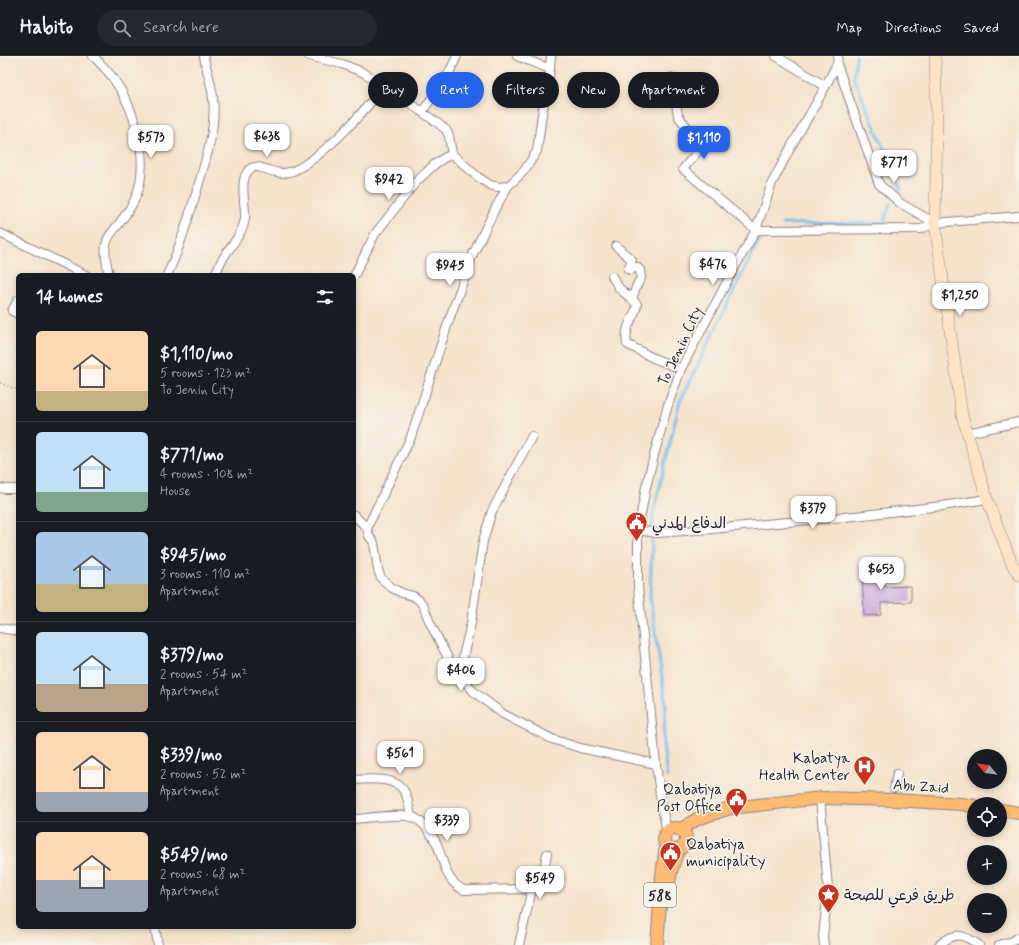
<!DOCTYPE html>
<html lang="en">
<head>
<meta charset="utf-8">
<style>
  :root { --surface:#171b24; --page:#242831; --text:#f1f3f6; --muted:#9ea1a6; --line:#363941; --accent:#2563eb }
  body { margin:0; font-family:Mynerve,"Playpen Sans Arabic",sans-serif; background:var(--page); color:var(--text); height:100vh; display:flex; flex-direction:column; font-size:15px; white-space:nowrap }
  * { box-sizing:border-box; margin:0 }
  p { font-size:13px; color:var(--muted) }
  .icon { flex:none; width:22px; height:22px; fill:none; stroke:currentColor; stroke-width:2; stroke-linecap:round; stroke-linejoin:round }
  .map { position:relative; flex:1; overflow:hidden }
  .details { position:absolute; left:16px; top:217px; width:340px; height:656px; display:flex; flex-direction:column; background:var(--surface); border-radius:6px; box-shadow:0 2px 6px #0003 }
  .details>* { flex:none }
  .guide { position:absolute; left:368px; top:16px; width:380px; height:36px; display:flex; gap:8px }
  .needle { width:26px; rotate:299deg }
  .controls { position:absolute; left:967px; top:693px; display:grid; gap:8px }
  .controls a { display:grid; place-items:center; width:40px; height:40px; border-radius:50%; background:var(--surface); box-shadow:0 2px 6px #0003; font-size:20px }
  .price { position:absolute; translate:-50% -34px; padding:0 9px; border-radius:8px; background:#fff; color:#222; font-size:13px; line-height:26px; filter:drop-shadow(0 1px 2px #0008) }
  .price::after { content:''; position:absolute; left:50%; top:24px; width:12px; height:9px; margin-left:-6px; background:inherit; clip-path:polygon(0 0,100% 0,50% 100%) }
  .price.active { background:var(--accent); color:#fff }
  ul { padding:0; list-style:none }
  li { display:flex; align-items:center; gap:12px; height:100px; padding:0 20px }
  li+li { border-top:1px solid var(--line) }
  li span { display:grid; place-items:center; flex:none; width:112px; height:80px; border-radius:6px; color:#555 }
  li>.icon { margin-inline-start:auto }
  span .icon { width:48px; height:48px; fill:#fffc; stroke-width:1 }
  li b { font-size:17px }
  h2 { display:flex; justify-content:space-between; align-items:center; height:48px; padding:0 20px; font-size:17px }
  .tag { padding:0 14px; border-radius:18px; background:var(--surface); box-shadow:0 2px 6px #0003; font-size:14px; line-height:36px }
  .tag.active { background:var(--accent); color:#fff }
  header { display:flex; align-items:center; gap:24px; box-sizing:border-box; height:56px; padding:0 20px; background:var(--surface); border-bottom:1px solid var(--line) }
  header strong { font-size:19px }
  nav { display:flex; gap:22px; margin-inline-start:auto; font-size:14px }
  .search { width:280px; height:36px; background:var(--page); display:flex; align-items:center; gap:10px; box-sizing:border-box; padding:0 14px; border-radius:22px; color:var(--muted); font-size:15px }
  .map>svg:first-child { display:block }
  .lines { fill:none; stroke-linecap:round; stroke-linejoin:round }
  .stream { stroke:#76bfef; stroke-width:3 }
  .building { fill:#c199d9 }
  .street-casing { stroke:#8c8284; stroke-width:10 }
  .secondary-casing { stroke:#8c8284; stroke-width:12 }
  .primary-casing { stroke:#8c8284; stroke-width:14 }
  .path { stroke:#8c8284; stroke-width:1.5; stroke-dasharray:1 3; stroke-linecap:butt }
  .street { stroke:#fff; stroke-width:8 }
  .secondary { stroke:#ffe4c6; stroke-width:11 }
  .primary { stroke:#ffbb71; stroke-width:12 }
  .labels { text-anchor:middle; stroke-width:3.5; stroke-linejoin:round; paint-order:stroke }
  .shield { fill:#f7f3e8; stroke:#62616f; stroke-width:1 }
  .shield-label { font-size:14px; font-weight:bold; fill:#22223b }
  .street-label { font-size:15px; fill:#22223b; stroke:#f7f3e8 }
  .poi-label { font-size:15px; fill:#22223b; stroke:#f7f3e8; text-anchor:start }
</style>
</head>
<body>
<header>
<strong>Habito</strong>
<div class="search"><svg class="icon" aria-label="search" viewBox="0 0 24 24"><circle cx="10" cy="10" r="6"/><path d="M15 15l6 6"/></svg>Search here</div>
<nav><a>Map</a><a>Directions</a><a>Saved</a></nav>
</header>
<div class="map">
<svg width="1019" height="889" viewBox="0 0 1019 889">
  <rect width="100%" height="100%" fill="#f7f3e8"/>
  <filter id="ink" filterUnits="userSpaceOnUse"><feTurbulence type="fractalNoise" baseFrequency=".025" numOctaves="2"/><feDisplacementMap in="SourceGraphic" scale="8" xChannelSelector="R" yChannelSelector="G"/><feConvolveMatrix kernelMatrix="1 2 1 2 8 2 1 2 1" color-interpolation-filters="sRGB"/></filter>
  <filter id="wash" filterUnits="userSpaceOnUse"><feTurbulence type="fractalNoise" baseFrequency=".012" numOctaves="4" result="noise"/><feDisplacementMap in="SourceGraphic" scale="16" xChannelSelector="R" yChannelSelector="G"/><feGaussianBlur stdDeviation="0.9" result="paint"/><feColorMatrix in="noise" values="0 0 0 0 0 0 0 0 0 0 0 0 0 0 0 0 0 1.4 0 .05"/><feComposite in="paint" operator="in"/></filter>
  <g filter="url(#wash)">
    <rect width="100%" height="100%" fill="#f5e3cc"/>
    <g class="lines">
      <path class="stream" d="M856,0l-2,22 47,111
        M782,168l102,-1 6,-19
        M667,720l-4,-31 3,-41 -16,-107 3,-83 27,-113 75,-153 5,-8"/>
    </g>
    <g id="blocks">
      <path class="building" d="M884,510l1,21 26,-1v16l-30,1v12l-17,1 -2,-49z"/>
    </g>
  </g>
  <g filter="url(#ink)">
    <use href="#blocks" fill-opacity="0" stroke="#8c8284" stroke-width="1"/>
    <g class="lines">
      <defs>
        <path id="street" d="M93,0c7,7 14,14 20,22 23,32 38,84 22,121 -4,9 -11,18 -17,26 -5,6 -11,12 -12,20 -2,10 1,20 3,30
          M309,0l33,8 20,8 23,13 37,27 17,12 7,6 3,6 3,18 26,23 12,8 9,2 9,-1
          M517,0l33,13
          M776,0l49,30
          M837,8l42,120 21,19 35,20 84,-7
          M672,21l6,39 14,17 8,6 2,6 -3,5 -16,19 73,61 165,-1 14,-6
          M422,56l27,-39 8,-17
          M0,177l86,42
          M616,190l16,14 -4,9 2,1 7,-3 3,3 1,8 -5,9 -4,13
          M167,219c12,-24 19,-50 27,-75 9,-32 23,-69 19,-102 -1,-14 -7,-28 -9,-42
          M215,219c3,-8 8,-17 13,-24 7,-10 15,-20 17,-32 1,-13 -6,-38 3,-48 7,-9 19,0 28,1 7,2 15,0 21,-3 10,-5 19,-12 27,-19 24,-20 42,-42 61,-65
          M354,220l21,-42 41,-52 19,-18 9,-6 8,-4
          M612,220l7,12 18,16c-1,9 -6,15 -9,23 -2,6 -2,11 -1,17l26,14 28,11
          M18,244l-6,11 6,3
          M967,377l52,-11
          M0,432l6,1h12
          M354,459l13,13 2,8 5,7 4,27 3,8 11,10 10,5 11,3 6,4 4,5 7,18 19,37 10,14 15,18 29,22 49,25 28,9 76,16
          M367,472l44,-91 38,-117 24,-66 23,-47 12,-21 16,-15 13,-20 5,-37 7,-37 2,-21
          M638,474l19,3 54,-4 144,-13 87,-10 45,-7
          M0,572l18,3
          M459,618l12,-51 12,-82 9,-30 40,-75
          M354,724c15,-1 44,-4 51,13 4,7 4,16 6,24
          M894,732l3,-14
          M820,742l8,90 -5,49 1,8
          M354,763c16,-1 44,-6 59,-2 5,2 8,5 12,9 4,6 9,12 12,18 7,17 8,38 27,46l68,-1
          M667,776l-6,-30 -5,-38 -18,-177v-57l8,-43 11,-43 10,-36 14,-39 49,-93 26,-46 16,-47 20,-38 30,-52 15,-29 1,-8
          M155,871l3,18
          M519,889l13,-56c12,-10 12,-21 15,-35
          M939,889c16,-13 23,-12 40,0
          M999,889l14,-4 6,-4"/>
        <path id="secondary" d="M935,0l2,67 -2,100 27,192 25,84 25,65 7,11"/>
        <path id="primary" d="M1000,754l19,3
          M664 783a11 11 0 1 1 22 0a11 11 0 1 1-22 0Z
          M680,774l17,-11 33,-11 92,-10 72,2 67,4 13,2
          M668,832c2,-14 5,-27 11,-39
          M657,889l5,-69 4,-31"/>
      </defs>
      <use href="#street" class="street-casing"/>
      <use href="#secondary" class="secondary-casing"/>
      <use href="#primary" class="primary-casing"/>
      <path class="path" d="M0,327l18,7"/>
      <use href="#street" class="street"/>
      <use href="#secondary" class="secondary"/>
      <use href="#primary" class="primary"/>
    </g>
  </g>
  <defs>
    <symbol id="civic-pin" viewBox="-11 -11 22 30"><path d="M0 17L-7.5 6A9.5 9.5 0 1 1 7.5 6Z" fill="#c8321e" stroke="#f7f3e8"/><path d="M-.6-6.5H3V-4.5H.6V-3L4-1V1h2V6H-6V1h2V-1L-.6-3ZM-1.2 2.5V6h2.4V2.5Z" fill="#fff"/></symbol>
    <symbol id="hospital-pin" viewBox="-11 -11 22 30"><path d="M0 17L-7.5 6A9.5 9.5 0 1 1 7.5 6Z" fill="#c8321e" stroke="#f7f3e8"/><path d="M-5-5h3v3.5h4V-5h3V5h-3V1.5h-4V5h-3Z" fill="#fff"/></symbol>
    <symbol id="sight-pin" viewBox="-11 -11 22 30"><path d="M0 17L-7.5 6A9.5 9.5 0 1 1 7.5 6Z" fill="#c8321e" stroke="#f7f3e8"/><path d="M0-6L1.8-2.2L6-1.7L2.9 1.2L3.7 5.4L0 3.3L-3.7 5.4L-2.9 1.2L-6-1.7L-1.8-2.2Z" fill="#fff"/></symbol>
  </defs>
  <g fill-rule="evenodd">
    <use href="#civic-pin" x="624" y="454" width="25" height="34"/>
    <use href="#hospital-pin" x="852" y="698" width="25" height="34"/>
    <use href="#civic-pin" x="724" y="730" width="25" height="34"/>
    <use href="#civic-pin" x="658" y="784" width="25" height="34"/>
    <use href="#sight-pin" x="816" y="826" width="25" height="34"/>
  </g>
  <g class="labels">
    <rect class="shield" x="644" y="827" width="32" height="24" rx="3"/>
    <g class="shield-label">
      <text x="660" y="844">588</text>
    </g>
    <g class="street-label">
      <text transform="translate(680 290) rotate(-65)" y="5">To Jenin City</text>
      <text transform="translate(921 730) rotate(4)" y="5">Abu Zaid</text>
    </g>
    <g class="poi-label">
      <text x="652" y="472">الدفاع المدني</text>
      <text x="850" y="707" text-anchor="end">Kabatya<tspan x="850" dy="17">Health Center</tspan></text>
      <text x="722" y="738" text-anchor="end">Qabatiya<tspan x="722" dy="17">Post Office</tspan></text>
      <text x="686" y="793">Qabatiya<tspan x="686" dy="17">municipality</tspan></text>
      <text x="844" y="844">طريق فرعي للصحة</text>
    </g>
  </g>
</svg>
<div class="controls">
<a><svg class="needle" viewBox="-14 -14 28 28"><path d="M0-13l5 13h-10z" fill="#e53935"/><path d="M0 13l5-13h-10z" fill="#9ea1a6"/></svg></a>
<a><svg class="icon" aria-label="locate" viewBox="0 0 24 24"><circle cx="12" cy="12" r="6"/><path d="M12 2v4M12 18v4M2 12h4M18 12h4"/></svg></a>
<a>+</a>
<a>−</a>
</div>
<b class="price" style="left:267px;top:102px">$638</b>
<b class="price" style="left:151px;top:103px">$573</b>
<b class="price active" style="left:704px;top:104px">$1,110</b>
<b class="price" style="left:894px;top:128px">$771</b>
<b class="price" style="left:389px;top:145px">$942</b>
<b class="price" style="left:713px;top:230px">$476</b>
<b class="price" style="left:450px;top:231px">$945</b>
<b class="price" style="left:960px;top:261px">$1,250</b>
<b class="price" style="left:813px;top:474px">$379</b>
<b class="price" style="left:881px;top:535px">$653</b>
<b class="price" style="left:461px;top:636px">$406</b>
<b class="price" style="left:400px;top:719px">$561</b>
<b class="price" style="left:447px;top:786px">$339</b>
<b class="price" style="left:540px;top:844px">$549</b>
<div class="guide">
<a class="tag">Buy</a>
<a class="tag active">Rent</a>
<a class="tag">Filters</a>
<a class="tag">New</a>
<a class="tag">Apartment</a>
</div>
<section class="details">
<h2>14 homes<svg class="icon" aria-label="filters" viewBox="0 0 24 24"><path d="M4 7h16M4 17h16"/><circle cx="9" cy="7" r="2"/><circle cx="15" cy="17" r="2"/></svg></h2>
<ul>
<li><span style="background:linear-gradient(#ffd9b3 75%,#c2b280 0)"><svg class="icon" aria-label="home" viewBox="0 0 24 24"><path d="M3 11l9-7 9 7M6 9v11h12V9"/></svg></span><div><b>$1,110/mo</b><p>5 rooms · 123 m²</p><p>To Jenin City</p></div></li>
<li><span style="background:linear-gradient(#bfe0f5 75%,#7fa58c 0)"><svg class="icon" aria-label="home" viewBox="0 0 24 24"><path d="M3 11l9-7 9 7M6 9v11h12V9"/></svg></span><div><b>$771/mo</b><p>4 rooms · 108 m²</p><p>House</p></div></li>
<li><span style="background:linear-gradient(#a9c7e8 65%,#c2b280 0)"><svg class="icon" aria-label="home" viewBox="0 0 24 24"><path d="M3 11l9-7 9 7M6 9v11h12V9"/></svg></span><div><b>$945/mo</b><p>3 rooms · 110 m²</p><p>Apartment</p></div></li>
<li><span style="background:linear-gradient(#bfe0f5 65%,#b9a48a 0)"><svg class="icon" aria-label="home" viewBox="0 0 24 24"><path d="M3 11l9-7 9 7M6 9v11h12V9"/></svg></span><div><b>$379/mo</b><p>2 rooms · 54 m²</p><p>Apartment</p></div></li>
<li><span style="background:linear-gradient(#ffd9b3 75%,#9aa5b1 0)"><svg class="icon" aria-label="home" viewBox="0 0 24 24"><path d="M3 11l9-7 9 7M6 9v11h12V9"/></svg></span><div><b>$339/mo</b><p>2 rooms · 52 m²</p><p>Apartment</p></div></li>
<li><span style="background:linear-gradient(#ffd9b3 60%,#9aa5b1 0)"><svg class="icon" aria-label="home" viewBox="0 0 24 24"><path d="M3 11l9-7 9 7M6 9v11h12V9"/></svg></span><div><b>$549/mo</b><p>2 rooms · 68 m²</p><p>Apartment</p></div></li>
</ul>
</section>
</div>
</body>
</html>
